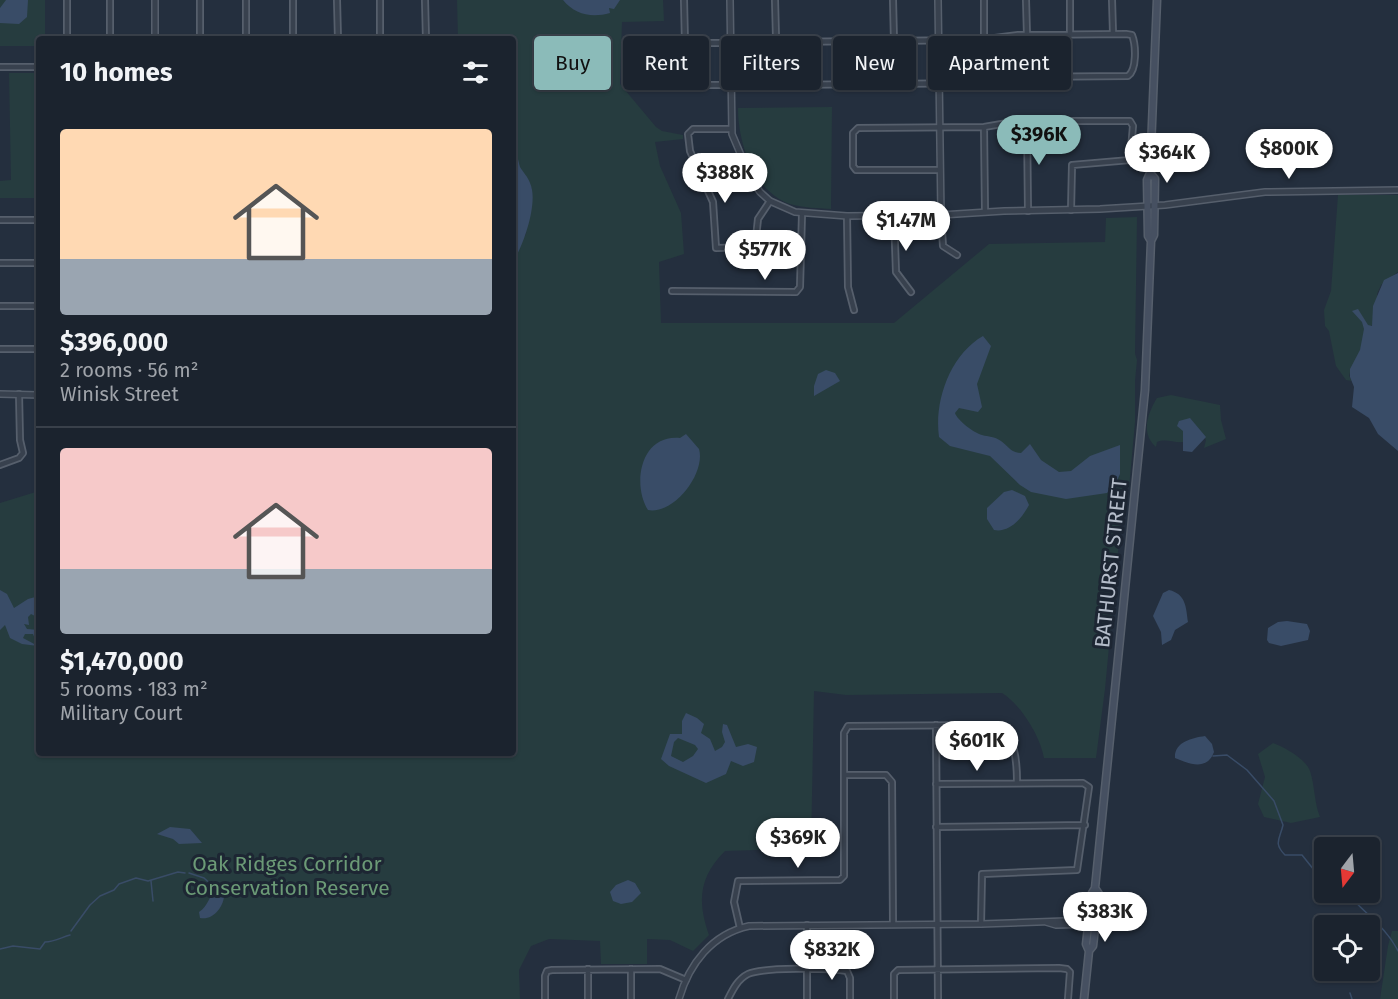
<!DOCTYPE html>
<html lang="en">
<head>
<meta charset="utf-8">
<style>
  :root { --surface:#1b232e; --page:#282f3a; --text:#f1f3f6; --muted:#a0a4aa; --line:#39404a; --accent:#8bbbb9 }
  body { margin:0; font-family:"Fira Sans",sans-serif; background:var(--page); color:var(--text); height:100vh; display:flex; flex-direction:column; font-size:22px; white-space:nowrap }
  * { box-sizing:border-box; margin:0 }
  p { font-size:20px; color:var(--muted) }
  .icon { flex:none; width:33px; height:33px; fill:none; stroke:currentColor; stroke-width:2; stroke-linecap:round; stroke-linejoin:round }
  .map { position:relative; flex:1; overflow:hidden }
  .sheet { position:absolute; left:36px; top:36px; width:480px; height:720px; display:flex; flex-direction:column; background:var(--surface); border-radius:6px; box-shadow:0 2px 4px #0004,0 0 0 2px var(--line) }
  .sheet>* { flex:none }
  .hud { position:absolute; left:534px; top:36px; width:570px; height:54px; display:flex; gap:12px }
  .needle { width:39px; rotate:196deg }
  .tools { position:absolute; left:1314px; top:837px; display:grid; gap:12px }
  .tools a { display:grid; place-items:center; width:66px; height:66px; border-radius:6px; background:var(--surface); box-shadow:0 2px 4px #0004,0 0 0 2px var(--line); font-size:30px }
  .price { position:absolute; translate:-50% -51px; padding:0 14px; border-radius:21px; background:#fff; color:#222; font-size:20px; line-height:39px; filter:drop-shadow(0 2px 3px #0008) }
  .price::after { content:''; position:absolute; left:50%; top:36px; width:18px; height:14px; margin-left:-9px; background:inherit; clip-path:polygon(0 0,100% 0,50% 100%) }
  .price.active { background:var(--accent); color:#111 }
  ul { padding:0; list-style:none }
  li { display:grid; align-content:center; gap:12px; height:318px; padding:0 24px }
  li+li { border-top:2px solid var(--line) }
  li span { display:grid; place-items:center; height:186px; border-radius:6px; color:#555 }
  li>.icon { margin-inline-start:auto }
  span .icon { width:108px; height:108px; fill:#fffc; stroke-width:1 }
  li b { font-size:26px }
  h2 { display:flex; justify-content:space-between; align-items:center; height:72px; padding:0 24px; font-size:26px }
  .tag { padding:0 21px; border-radius:6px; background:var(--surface); box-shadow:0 2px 4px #0004,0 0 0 2px var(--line); font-size:21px; line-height:54px }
  .tag.active { background:var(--accent); color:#111 }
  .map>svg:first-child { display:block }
  .green { fill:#263c3f }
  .water { fill:#394c67; fill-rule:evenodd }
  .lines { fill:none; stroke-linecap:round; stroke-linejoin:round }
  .stream { stroke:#394c67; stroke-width:1.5 }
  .minor-casing { stroke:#565f6c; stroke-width:8 }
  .tertiary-casing { stroke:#565f6c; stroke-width:8 }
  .secondary-casing { stroke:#565f6c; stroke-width:9 }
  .minor { stroke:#38414e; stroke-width:4.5 }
  .tertiary { stroke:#38414e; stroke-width:5 }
  .secondary { stroke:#465061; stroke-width:6 }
  .labels { text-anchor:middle; stroke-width:6; stroke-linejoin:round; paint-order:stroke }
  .street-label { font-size:21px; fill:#b4bcc9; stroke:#1d2633 }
  .park-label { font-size:21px; fill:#6b9a76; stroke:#1d2633 }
</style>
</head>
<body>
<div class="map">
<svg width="1398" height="999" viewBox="0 0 1398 999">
  <rect width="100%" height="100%" fill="#242f3e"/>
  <path class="green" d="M0,0h45v39h-6v7h-39z
    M457,0h206l1,21 -42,1 -2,62 36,43 6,4 21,4v4l-28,3 5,24 21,47 3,41 -25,8 2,61h233l95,-79 116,-2 1,-24 31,-1 -2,137 2,6 -2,21v41l-6,66h-5l-19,201 -9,69h-52c-4,-22 -23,-53 -42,-65l-156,2 -32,-4 -3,157 -86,3c-26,26 -28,50 -16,84l-16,16 -23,-11 -23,-1v25h-46l-1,-23 -51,-2 -18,7 -12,24 1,29h-520v-496l39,-12v262h474v-500l13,-19 1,-26 5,-19 -19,-32v-118h-55z
    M9,73h30v125h-39v-17l11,-1z
    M832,107l-1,102c-13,-1 -28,-1 -41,-5 -37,-13 -52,-62 -52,-96z
    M1338,195h60v77l-17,13 -4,9 2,11 -7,20 -8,8 -1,17 -12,19 -2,7 3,5 -6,-1 -10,-14 -7,-35 -4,-5 -1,-16 7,-19z
    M1171,395l49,10 1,15 5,19 -22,9 2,-8 -2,-3 -20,1 -1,4c-9,1 -18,-4 -26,0l-1,5c-16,-14 -8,-34 1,-49z
    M1273,743c11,4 33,16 37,28 5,15 4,31 10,46l-29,6 -27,-6 -6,-13 7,-27 -7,-23z
    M1392,931h6v68h-18l8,-53z"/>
  <path class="water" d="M6,0h22l-1,17 -8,7 -19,-1v-15z
    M563,0h57l-6,9 -5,-1 1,5c-18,5 -35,2 -47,-13z
    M513,150c5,5 5,10 7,17 3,5 8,10 10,16 9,19 -7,64 -17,79z
    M1398,273v178l-20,-17 -9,-16 -17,-11 2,-20 -4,-10v-8l10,-19 4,-21 -2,-7 -10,-11 6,-2 10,16 4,1 1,-20 11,-26z
    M983,336l8,10 -14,38 5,23 -4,5 -19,-4 -4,5c2,7 19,20 27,22 7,2 12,1 19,6 7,5 10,12 20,12l9,-9 11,16 18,12 12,-1 19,-15 30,-11v29l-5,11 -8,8 -41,6 -35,-7 -11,-7 -30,-29 -40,-10 -11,-9c-5,-36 11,-82 44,-101z
    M826,370l9,3 5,8 -26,15v-10l4,-12z
    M1190,418l16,19 -14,15 -9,-1v-20l-6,-5 2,-5z
    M686,434l13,15c7,24 -25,66 -51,61 -16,-25 -8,-76 32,-72z
    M1012,490l13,6 4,9c-7,13 -19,28 -35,25l-7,-11v-11l17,-16z
    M0,590l7,4 7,14 14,-9 11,-3v22l-8,-4 -3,3 1,8 -5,-1 3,5 12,1v11l-3,1 -3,-8h-8l-2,4 15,8 -16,-2 -12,-6 -5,-13 -5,5z
    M1169,590c17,4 17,17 19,32l-13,8 -4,10 -9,5 -1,-13 -8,-16 10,-23z
    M1287,621l20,3 3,7 -2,9 -27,6 -12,-3 -2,-3 1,-12 10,-6z
    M686,713l11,5 7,6 -3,9 9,6 5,12 7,-4 3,-5 -3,-10 1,-8 4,1 9,22 12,-3 9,3 -3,15 -11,4 -12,-5 -5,13 -20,9 -37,-17 -8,-7 9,-25h12v-13zM678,738l17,7 3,4 -5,7 -10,6 -12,-6 3,-14z
    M1205,736l7,8 2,8c-7,19 -25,12 -39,6 -1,-16 17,-20 30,-22z
    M170,827l20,2 12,14 -23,1 -6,-5 -16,-5z
    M628,880l7,3 6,10 -9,9 -11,2 -8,-3 -3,-9 6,-7z
    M218,887l6,4c2,13 -10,30 -24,27l-1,-6c10,-6 10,-18 19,-25z"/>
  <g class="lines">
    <path class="stream" d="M1213,756l14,-1 20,15 27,31 9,24c-3,14 -10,18 2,30h17l12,15 10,7
      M189,873l15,5 11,10
      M151,881l2,20
      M1346,892c18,21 40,35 52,59
      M71,931l19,-26 10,-9 14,-6 5,-6 17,-6 12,3 30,-9 7,1
      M0,949l13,-3 27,3 5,-7c10,0 17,-5 25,-7
      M1350,993l2,6"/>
    <defs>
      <path id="minor" d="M67,0v39
        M110,0v39
        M200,0v39
        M246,0v39
        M293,0v39
        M337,0l1,39
        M380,0v39
        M425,0l1,39
        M684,0l1,43
        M893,0l1,41
        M984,0v39
        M1026,0l1,35
        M1112,0l1,33
        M1070,34v-34
        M0,67h39
        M731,85h-81l-2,-3 1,-35 4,-4h77l41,-1h5l203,-2 39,-5 108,-1 6,1c4,10 5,35 -4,41l-112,1 -32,6 -204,2 -4,-7v-41l-1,-37
        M1027,121l1,90
        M984,127l1,85
        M731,129h-38l-5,5 2,17 23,51 3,46 39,-1 3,-28 12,-18
        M940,170h-84l-3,-4v-33l5,-5 126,-1 35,-6h111l3,5 -3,34 -58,5 -1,45
        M894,215l2,57 15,20
        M941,215l2,31 14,9
        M847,216l1,71 6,23
        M0,220h39
        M0,263h39
        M672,291l124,1 4,-5 2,-73
        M0,306h39
        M0,349h39
        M0,465l19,-7 4,-5 -3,-13 -1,-46
        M936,725l2,274
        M844,775h42l6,7 1,142
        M936,784l147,-1 6,4 -12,83 -95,4 -1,50
        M936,827l149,-2
        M807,925v74
        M740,928l-6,-26 4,-21 102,-1 4,-4v-143l4,-7 149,-1c19,13 20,37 20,58
        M588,969v30
        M631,969v30
        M545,999v-23l2,-5 5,-1 108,-1 26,11
        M728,999c5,-10 10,-20 20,-25 14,-7 82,-6 99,-3l3,7v21
        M894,999v-25l4,-4 161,-2 8,1 3,3 -2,27"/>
      <path id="tertiary" d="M155,0v39
        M730,0l2,134 19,45 9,13 10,9 25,11 52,4 94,-1 63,-4 96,-2 65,-4 100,-13 133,-2
        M938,0l3,215
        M0,394l39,1
        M1046,922l10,3 39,-1
        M679,999c10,-35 33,-65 70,-73l232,-2 112,-4"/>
      <path id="secondary" d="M1151,241l-3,-5 -1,-56 3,-7 7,-173
        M1089,951l-3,-7 6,-51 3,-5 50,-498 6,-149 3,-6 1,-56 -5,-6
        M1084,999l5,-48 4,-5 6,-52 -4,-6"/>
    </defs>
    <use href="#minor" class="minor-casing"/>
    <use href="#tertiary" class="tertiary-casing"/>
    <use href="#secondary" class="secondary-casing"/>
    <use href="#minor" class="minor"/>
    <use href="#tertiary" class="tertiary"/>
    <use href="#secondary" class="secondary"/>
  </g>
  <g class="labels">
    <g class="street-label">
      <text transform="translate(1111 563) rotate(-84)" y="7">BATHURST STREET</text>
    </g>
    <g class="park-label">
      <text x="287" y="871">Oak Ridges Corridor<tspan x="287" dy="24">Conservation Reserve</tspan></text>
    </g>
  </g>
</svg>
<div class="tools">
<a><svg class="needle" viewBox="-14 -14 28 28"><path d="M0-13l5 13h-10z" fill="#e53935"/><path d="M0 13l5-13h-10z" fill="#a0a4aa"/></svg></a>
<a><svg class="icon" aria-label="locate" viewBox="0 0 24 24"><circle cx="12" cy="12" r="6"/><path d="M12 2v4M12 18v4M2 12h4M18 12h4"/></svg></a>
</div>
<b class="price active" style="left:1039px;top:166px">$396K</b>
<b class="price" style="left:1289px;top:180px">$800K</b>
<b class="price" style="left:1167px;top:184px">$364K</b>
<b class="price" style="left:725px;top:204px">$388K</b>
<b class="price" style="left:906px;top:252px">$1.47M</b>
<b class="price" style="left:765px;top:281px">$577K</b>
<b class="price" style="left:977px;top:772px">$601K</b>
<b class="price" style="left:798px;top:869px">$369K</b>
<b class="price" style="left:1105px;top:943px">$383K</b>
<b class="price" style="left:832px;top:981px">$832K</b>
<div class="hud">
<a class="tag active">Buy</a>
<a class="tag">Rent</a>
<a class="tag">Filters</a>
<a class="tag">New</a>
<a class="tag">Apartment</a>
</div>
<section class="sheet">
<h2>10 homes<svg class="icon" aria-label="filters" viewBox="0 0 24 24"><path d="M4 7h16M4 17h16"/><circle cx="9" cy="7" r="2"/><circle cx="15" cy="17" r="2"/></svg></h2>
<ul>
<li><span style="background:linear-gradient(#ffd9b3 70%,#9aa5b1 0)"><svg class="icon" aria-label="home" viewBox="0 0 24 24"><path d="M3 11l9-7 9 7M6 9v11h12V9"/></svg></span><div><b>$396,000</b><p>2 rooms · 56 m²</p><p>Winisk Street</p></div></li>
<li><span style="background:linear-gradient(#f6c9c9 65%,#9aa5b1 0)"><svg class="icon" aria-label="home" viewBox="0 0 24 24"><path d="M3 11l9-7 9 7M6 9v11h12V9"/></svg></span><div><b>$1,470,000</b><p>5 rooms · 183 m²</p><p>Military Court</p></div></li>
</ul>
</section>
</div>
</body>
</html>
